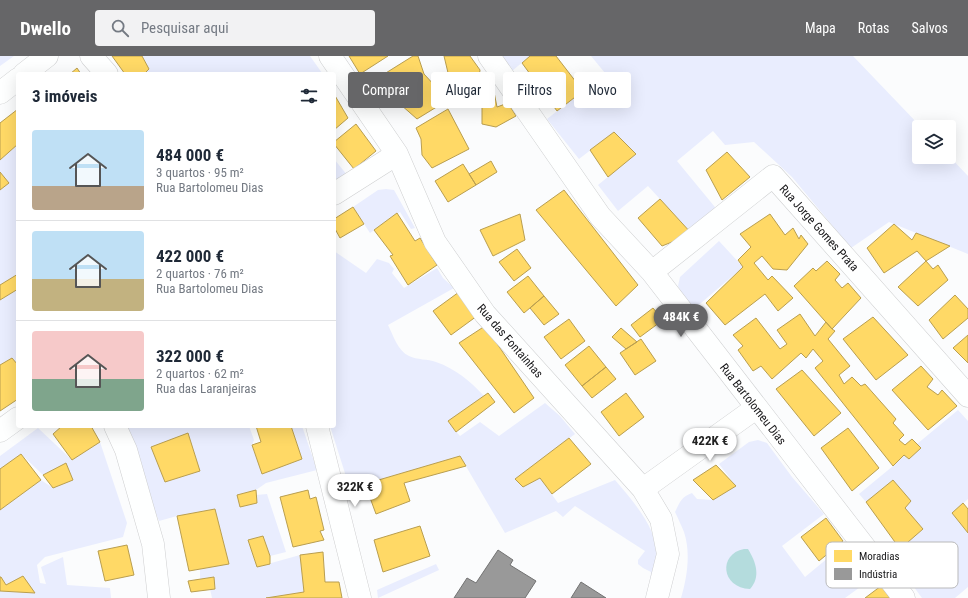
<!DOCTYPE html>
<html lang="pt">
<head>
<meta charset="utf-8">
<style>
  :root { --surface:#fff; --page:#f2f2f3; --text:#1f2937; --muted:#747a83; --line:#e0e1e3; --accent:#666668 }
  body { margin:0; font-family:"Roboto Condensed",sans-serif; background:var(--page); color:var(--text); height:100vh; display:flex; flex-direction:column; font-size:15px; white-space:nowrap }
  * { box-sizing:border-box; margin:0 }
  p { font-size:13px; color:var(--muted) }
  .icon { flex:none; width:22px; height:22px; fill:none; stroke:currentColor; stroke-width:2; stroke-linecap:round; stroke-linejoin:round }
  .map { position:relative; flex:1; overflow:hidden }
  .details { position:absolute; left:16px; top:16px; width:320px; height:356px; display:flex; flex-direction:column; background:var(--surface); border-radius:4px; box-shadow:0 4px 16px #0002 }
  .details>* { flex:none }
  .guide { position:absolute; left:348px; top:16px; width:380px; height:36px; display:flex; gap:8px }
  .buttons { position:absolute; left:912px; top:64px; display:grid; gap:8px }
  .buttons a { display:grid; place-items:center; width:44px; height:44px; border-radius:4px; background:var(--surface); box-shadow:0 4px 16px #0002; font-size:20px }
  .price { position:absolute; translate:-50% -34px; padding:0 9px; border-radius:14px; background:#fff; color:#222; font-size:13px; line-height:26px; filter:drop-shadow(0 1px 2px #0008) }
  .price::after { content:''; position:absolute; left:50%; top:24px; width:12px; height:9px; margin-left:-6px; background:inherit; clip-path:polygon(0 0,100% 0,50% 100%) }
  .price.on { background:var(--accent); color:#fff }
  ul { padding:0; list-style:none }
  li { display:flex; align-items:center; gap:12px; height:100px; padding:0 16px }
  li+li { border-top:1px solid var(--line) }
  li span { display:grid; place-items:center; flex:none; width:112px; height:80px; border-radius:4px; color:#555 }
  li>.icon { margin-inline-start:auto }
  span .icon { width:48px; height:48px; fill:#fffc; stroke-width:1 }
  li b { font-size:17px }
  h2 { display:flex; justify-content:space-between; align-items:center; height:48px; padding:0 16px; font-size:17px }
  .pill { padding:0 14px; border-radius:4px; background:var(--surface); box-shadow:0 4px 16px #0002; font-size:14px; line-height:36px }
  .pill.on { background:var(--accent); color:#fff }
  header { display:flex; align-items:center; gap:24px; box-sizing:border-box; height:56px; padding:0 20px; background:var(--accent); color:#fff }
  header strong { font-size:19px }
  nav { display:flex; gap:22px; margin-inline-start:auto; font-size:14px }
  .search { width:280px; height:36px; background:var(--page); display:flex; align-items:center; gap:10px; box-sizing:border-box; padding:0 14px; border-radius:4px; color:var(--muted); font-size:15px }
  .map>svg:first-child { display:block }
  .green { fill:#e9edfe }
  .water { fill:#b4dcdd }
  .homes { fill:#ffd966; stroke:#b99e4f }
  .industry { fill:#999; stroke:#727272 }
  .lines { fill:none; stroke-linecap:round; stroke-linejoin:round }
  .minor-casing { stroke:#cecfd0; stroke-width:23 }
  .minor { stroke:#feffff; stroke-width:22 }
  .labels { text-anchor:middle; stroke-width:4; stroke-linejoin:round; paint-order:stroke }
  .street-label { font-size:12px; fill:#161618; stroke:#fff }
  .key { fill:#fff; stroke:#b9b9ba; stroke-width:1 }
  .key-label { font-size:11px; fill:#161618 }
</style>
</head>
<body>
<header>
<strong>Dwello</strong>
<div class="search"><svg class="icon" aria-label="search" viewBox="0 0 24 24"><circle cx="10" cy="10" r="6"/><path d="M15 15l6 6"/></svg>Pesquisar aqui</div>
<nav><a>Mapa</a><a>Rotas</a><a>Salvos</a></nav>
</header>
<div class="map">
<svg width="968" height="542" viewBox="0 0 968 542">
  <rect width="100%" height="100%" fill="#fbfcfd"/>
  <path class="green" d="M0,0h14l-14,10z
    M141,0h169l12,17 -3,1h-175l5,-5z
    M502,0h28l-18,15z
    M591,0h262l68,71h-2v30l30,-1 19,20v78l-79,-32 -38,26 -59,-71 -38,-35 -29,3 -12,-14 -36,30 42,51 -27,22 -44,-48 -30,25 -20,-26 38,-31 -22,-22 -35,27 -32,-40 58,-46z
    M18,88v130l-18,11v-95l9,-7 -9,-11v-12z
    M334,103l14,17 -14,9z
    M386,133l8,1 21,38 -4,1 -11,-17 -30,21 -17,-26 25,-17z
    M719,185l24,26 -49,42 -10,-10 -6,-13 2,-9z
    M334,195l32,22 11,-14 12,4 5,6 -2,4 12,15 33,-20 6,10 11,10 -66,37c5,10 10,26 21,31 8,4 19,3 27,6 20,7 34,19 48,34l-36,26 12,14 20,-14 19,14 46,-33 15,13 15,18 -60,45 8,8 17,-9 18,25 57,-23c18,21 46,52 42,83 -1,6 -5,14 -7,20l1,-11 -8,-4 -5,-4v-4l7,-9 -70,-45 -12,11 -7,-6 -51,22 -45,-77 -110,33 -20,-63h4z
    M18,233v76l-6,-7 -12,7v-65z
    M958,354l10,11v78l-15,14 15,20v54l-13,11h-33l-28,-38 6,-11 5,-41 6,-7 -18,-21 -27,22 -7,-8 34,-28 11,-11 17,-7 -4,-4z
    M119,370h130l5,14 -2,5 10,29 40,-15 -10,-31 5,-2h5l15,44 -51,13 -10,7 -19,5 3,12 17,-4 -1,-8 11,-1 19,58 -16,4 -7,-20 -15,4 9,27 43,-12 4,37 -38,6h-54l-2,-9h5l-1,-12 -14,2v-10l29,-6 -14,-54 -38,7 -18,5z
    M38,372l34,32 28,-18 27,81 -4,14 -78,20 -8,8 3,18 6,1 -5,-17 22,-10 4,28 43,3 1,10h-111v-7l34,2 -11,-17 -17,9 -5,-8h-1v-67l41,-30 12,8 20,-8 -7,-17 -23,12 -22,-21 -21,15v-13z
    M758,384l9,3 25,34 32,37 -42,32 23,31 41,-34 28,34 -29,21h-164c6,-20 10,-45 3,-66 -3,-7 -6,-14 -9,-20 5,-10 6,-15 17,-19l5,6 16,1 23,-14 -17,-22 30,-22z
    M436,508l3,6 -61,28 -1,-8z"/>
  <path class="water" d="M744,493h4c8,13 13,28 2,40 -29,-1 -32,-35 -6,-40z"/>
  <path class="homes" d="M112,0h30l7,13 -5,5h-19z
    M349,0h39l-28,18z
    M413,0h5l6,18 24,26 -31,19 -25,-22 -11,-21z
    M444,0h26l10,14 -2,15 16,7 3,15 11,-4 8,13 -20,11 -14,-3v-19l-16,-5v-12l-17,-11z
    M530,0h26l27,35 -26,20 -35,-48z
    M77,12l4,6h-11z
    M334,38l14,24 -14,12z
    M18,53v35l-18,16v-37z
    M448,53l21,40 -37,19 -10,-13 -1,-16 -5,-11z
    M356,68l20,27 -22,18 -20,-25v-2z
    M614,76l22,22 -28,23 -18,-27z
    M727,96l23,25 -28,23 -16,-30z
    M491,105l6,11 -21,13 -7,-11z
    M463,108l13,21 -28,17 -13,-21z
    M0,116l9,11 -9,7z
    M564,134l74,95 -22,21 -80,-96z
    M660,143l32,35 -30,12 -24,-28z
    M353,151l11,17 -24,14 -6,-11v-8z
    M397,157l18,28 5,-3 17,27 -29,20 -18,-29 3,-1 -19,-25z
    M520,158l5,26 -32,16 -13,-26z
    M770,158l15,21 8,-7 6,11 2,-4 7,9 -21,26 -14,-1 -11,-13 -8,7 14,17 4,-4 21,22 -15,13 -13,-17 -40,31 -19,-22 37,-36 -5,-7 13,-13 -11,-13z
    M894,168l18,16 4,-7 34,13 -24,15 -9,-10 -33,22 -17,-25z
    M517,193l14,19 -17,13 -15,-19z
    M827,205l13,13 -5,6 7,8 6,-5 13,15 -29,31 -38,-43 19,-18 3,3z
    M926,205l7,8 5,-4 10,15 -30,26 -20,-19z
    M18,218v15l-18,11v-15z
    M528,220l16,20 -20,17 -17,-21z
    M459,236l18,24 -26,19 -18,-24z
    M955,239l13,14v9l-25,21 -14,-19z
    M544,240l15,18 -15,11 -14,-17z
    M653,252l10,12 -23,17 -9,-12z
    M800,258l15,22 11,-14 6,7 3,2 -7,8 22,27 -11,9 5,9 8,-7 9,9 4,-2 31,35 -3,4 11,12 -5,5 6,5 7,-6 9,9 -12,11 -5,-4 -11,11 -78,-98 8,-7 -10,-12 -7,9 -5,-5 -29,26 -11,-13 -8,5 -15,-21 5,-4 -10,-11 23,-17 24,31 7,-5 -10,-14z
    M873,261l35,38 -32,25 -33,-41z
    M569,263l16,22 -24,18 -17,-22z
    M485,270l49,72 -20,15 -55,-70z
    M621,272l16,14 -11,7 -14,-12z
    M968,279v28l-15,-15z
    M641,283l15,22 -21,14 -15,-22z
    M589,290l17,21 -24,19 -17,-21z
    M12,302l6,7v34l-18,12v-46z
    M921,310l12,13 -6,8 11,8 4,-5 15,16 -29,24 -36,-40z
    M606,311l10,12 -24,19 -10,-12z
    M802,314l39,43 -27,23 -38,-47z
    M488,337l7,9 -39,30 -8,-11z
    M626,337l18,24 -25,19 -18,-24z
    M62,370h29l9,16 -28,18 -19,-26z
    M256,370h35l11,33 -40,15 -10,-29 9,-3z
    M848,372l31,40 -27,23 -31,-43z
    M188,377l12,38 -35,11 -14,-35z
    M569,382l22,26 -39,30 -12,-16 -17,9 -8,-8z
    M21,398l20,26 -41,30v-41z
    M460,400l6,10 -62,17 6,18 -34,13 -11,-30z
    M66,407l7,17 -20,8 -10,-13z
    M716,409l20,21 -23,14 -20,-20z
    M893,424l18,21 -6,7 18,21 -23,20 -34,-47z
    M256,434l1,13 -17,4 -3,-12z
    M308,434l2,9 6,-2 8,33 -4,1 4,9 -31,7 -13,-50z
    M963,447l5,6v24l-16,-20z
    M215,453l14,55 -40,7 -12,-55z
    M826,462l17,23 -24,20 -18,-24z
    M420,470l10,30 -47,16 -9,-32z
    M263,480l7,20v8l-13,3 -9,-27z
    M127,489l7,30 -29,6 -7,-30z
    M323,496l2,30h14l3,16h-76l38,-6 -4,-37z
    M23,520l12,17 -35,-2v-14h1l5,8z
    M214,521l1,12 -24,3 -3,-11z
    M881,530l9,12h-25z"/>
  <path class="industry" d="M498,494l15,10 -3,5 26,16 -11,17h-71l13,-20 9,5z
    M581,526l25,16h-35z"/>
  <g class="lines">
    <defs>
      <path id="minor" d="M91,0l16,18
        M330,0l67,98 38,88 50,72 158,175 18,30 7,35 -11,44
        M489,0l111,160 52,56 252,326
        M24,18l23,-18
        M0,37l18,-14
        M334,138l63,-40
        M652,216l121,-96 195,220
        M115,370l11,24 27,94 6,54
        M317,370l43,172
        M0,375l18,-13
        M643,433l113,-81"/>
    </defs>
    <use href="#minor" class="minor-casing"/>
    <use href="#minor" class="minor"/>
  </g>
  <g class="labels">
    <g class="street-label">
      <text transform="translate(819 172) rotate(48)" y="4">Rua Jorge Gomes Prata</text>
      <text transform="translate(510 285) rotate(49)" y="4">Rua das Fontainhas</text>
      <text transform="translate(753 348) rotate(52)" y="4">Rua Bartolomeu Dias</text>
    </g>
  </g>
  <rect x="826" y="486" width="132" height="46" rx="6" class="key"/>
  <rect x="834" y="494" width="18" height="12" fill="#ffd966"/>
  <rect x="834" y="512" width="18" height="12" fill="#999"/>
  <g class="key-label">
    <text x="859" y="504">Moradias</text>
    <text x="859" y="522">Indústria</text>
  </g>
</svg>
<div class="buttons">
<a><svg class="icon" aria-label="layers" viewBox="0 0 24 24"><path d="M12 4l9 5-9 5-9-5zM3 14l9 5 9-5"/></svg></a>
</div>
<b class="price on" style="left:681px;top:282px">484K €</b>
<b class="price" style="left:710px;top:406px">422K €</b>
<b class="price" style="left:355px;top:452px">322K €</b>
<div class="guide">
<a class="pill on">Comprar</a>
<a class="pill">Alugar</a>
<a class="pill">Filtros</a>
<a class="pill">Novo</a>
</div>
<section class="details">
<h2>3 imóveis<svg class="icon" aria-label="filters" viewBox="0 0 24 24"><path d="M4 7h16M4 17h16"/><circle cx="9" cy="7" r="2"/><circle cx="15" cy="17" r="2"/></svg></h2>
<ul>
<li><span style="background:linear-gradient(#bfe0f5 70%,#b9a48a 0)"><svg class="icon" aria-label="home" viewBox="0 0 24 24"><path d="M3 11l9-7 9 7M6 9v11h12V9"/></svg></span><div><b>484 000 €</b><p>3 quartos · 95 m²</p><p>Rua Bartolomeu Dias</p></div></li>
<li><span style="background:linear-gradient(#bfe0f5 60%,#c2b280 0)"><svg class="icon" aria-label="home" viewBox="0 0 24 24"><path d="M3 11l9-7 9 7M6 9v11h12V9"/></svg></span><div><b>422 000 €</b><p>2 quartos · 76 m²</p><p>Rua Bartolomeu Dias</p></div></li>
<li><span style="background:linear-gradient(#f6c9c9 60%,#7fa58c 0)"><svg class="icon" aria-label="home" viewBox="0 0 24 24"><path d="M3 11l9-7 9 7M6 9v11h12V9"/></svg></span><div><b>322 000 €</b><p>2 quartos · 62 m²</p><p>Rua das Laranjeiras</p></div></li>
</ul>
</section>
</div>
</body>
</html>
